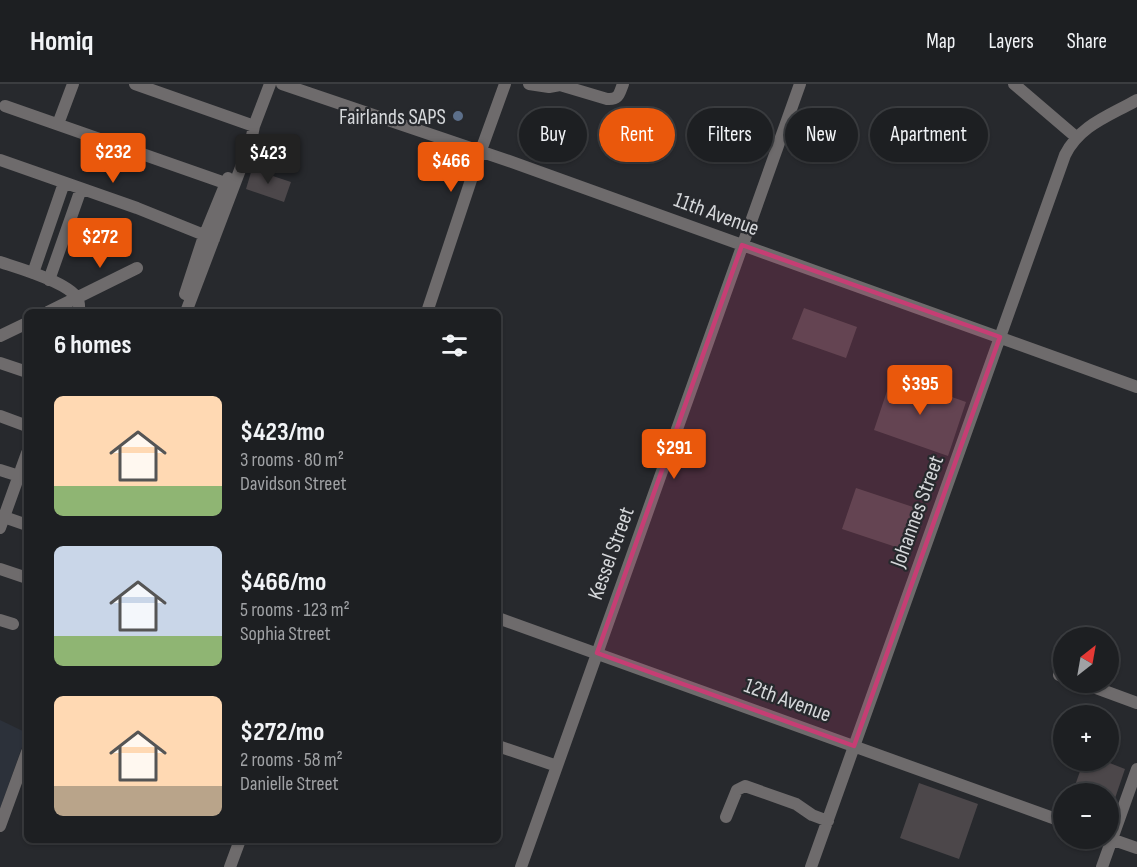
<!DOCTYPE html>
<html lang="en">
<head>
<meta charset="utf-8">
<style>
  :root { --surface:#1d1f22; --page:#25272a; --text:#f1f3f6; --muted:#a0a2a5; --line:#3b3d40; --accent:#ea580c }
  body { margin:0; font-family:"Sofia Sans Condensed",sans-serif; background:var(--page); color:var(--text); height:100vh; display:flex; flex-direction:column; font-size:22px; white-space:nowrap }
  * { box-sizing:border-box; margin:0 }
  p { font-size:20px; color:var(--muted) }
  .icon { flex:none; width:33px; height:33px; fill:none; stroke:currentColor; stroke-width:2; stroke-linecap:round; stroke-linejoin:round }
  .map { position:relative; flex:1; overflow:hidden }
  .sheet { position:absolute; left:24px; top:225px; width:477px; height:534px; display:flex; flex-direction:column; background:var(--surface); border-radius:9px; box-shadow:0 2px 4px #0004,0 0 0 2px var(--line) }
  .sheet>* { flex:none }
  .hud { position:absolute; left:519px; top:24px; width:528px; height:54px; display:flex; gap:12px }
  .needle { width:39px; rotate:31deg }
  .tools { position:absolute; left:1053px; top:543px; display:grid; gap:12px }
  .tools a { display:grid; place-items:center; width:66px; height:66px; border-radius:50%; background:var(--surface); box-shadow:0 2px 4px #0004,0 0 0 2px var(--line); font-size:30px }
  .price { position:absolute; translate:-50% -51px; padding:0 14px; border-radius:6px; background:var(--accent); color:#fff; font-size:20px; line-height:39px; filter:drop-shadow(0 2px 3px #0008) }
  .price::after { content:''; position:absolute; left:50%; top:36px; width:18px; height:14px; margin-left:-9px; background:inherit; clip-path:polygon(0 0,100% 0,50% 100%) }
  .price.current { background:#222; color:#fff }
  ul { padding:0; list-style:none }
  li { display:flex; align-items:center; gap:18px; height:150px; padding:0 30px }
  li span { display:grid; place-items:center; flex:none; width:168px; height:120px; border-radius:9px; color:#555 }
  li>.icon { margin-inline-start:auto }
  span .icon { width:72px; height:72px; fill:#fffc; stroke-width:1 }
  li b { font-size:26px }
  h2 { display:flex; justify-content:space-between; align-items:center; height:72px; padding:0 30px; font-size:26px }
  .tag { padding:0 21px; border-radius:27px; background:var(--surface); box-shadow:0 2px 4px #0004,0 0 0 2px var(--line); font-size:21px; line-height:54px }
  .tag.current { background:var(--accent); color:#fff }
  header { display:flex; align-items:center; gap:36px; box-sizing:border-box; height:84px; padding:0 30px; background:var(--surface); border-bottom:2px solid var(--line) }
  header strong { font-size:28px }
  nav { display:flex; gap:33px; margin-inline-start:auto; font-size:21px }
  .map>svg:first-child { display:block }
  .built { fill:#2c313a }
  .building { fill:#4c474a }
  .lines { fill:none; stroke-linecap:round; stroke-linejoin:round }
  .street { stroke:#6e6b6c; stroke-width:12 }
  .marked { fill:#c63e74; fill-opacity:0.2; stroke:#c63e74; stroke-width:4.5; stroke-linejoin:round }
  .service-dot { fill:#5c6f8a; stroke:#27292d; stroke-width:2 }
  .labels { text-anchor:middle; stroke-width:4.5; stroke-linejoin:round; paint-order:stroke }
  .poi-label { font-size:22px; fill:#d5d7da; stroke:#27292d; text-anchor:end }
  .street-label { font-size:22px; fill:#d5d7da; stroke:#27292d }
</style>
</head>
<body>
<header>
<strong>Homiq</strong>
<nav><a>Map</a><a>Layers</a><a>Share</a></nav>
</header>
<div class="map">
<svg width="1137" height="783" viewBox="0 0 1137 783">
  <rect width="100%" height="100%" fill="#27292d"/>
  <path class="built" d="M0,636l27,13 -27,76z"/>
  <path class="building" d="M252,85l39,13 -7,20 -38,-13z
    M804,224l53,19 -11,31 -54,-19z
    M892,292l74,26 -18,54 -74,-26z
    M856,404l63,21 -14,41 -63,-21z
    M1084,676h18l23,9 -16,47 -1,-22h-36z
    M919,699l59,21 -19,55 -59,-21z"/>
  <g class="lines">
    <path class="street" d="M135,0l119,42
      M282,0l227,77 628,226
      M529,0l20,3 11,-2 47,14c12,1 12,-5 16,-15
      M1014,0l62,53
      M5,22l220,77
      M58,40l15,-40
      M0,76l137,48 77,31
      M0,178c18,6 68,20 77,36 3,5 2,9 2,14
      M33,189l31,-90
      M49,196l32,-91
      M185,210l18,-55 25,-61
      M48,228l89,-44
      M186,228l65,-171 3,-15 16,-42
      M427,228l53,-159 25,-69
      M0,252l27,-13
      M0,279l27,9
      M0,332l27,10
      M0,386l19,6
      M4,433l23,8
      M0,444l27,-75
      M0,485l27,9
      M498,534l566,204
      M0,536l13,4
      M1059,591l5,2
      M1080,598l57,21
      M498,662l59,20
      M726,733l11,-27 8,-4 51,18 16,11 16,6
      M0,742l27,-74
      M1108,754l29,10
      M230,783l10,-27
      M521,783l279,-783
      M811,783l254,-712c15,-30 44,-39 72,-55
      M1102,783l35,-98"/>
  </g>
  <path class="marked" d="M742,161l258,92 -146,409 -257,-93z"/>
  <circle class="service-dot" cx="458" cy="32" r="6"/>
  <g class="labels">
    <g class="poi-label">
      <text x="446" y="40">Fairlands SAPS</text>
    </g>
    <g class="street-label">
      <text transform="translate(717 129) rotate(20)" y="8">11th Avenue</text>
      <text transform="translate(916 427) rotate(-70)" y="8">Johannes Street</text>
      <text transform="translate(610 469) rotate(-70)" y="8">Kessel Street</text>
      <text transform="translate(788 615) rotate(20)" y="8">12th Avenue</text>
    </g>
  </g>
</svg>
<div class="tools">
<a><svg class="needle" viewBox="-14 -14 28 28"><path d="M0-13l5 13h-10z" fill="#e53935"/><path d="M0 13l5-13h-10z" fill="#a0a2a5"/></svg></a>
<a>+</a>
<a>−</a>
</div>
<b class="price" style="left:113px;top:100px">$232</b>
<b class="price current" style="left:268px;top:101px">$423</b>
<b class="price" style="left:451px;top:109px">$466</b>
<b class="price" style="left:100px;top:185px">$272</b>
<b class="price" style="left:920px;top:332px">$395</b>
<b class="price" style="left:674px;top:396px">$291</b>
<div class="hud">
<a class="tag">Buy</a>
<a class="tag current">Rent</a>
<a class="tag">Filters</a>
<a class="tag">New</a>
<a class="tag">Apartment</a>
</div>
<section class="sheet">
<h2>6 homes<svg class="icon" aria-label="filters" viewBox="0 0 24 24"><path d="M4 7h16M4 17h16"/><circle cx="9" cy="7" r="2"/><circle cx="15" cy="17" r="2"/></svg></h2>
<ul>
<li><span style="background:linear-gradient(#ffd9b3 75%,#8fb573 0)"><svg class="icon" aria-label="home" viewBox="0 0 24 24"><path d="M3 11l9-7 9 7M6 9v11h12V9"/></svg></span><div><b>$423/mo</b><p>3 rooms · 80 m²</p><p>Davidson Street</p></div></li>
<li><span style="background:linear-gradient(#c9d6e8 75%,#8fb573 0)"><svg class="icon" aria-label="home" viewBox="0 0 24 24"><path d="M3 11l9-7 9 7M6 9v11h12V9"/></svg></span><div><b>$466/mo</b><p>5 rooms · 123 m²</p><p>Sophia Street</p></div></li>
<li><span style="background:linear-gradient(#ffd9b3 75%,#b9a48a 0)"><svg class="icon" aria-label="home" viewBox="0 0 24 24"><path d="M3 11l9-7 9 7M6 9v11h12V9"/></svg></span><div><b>$272/mo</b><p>2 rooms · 58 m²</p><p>Danielle Street</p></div></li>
</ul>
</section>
</div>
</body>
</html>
